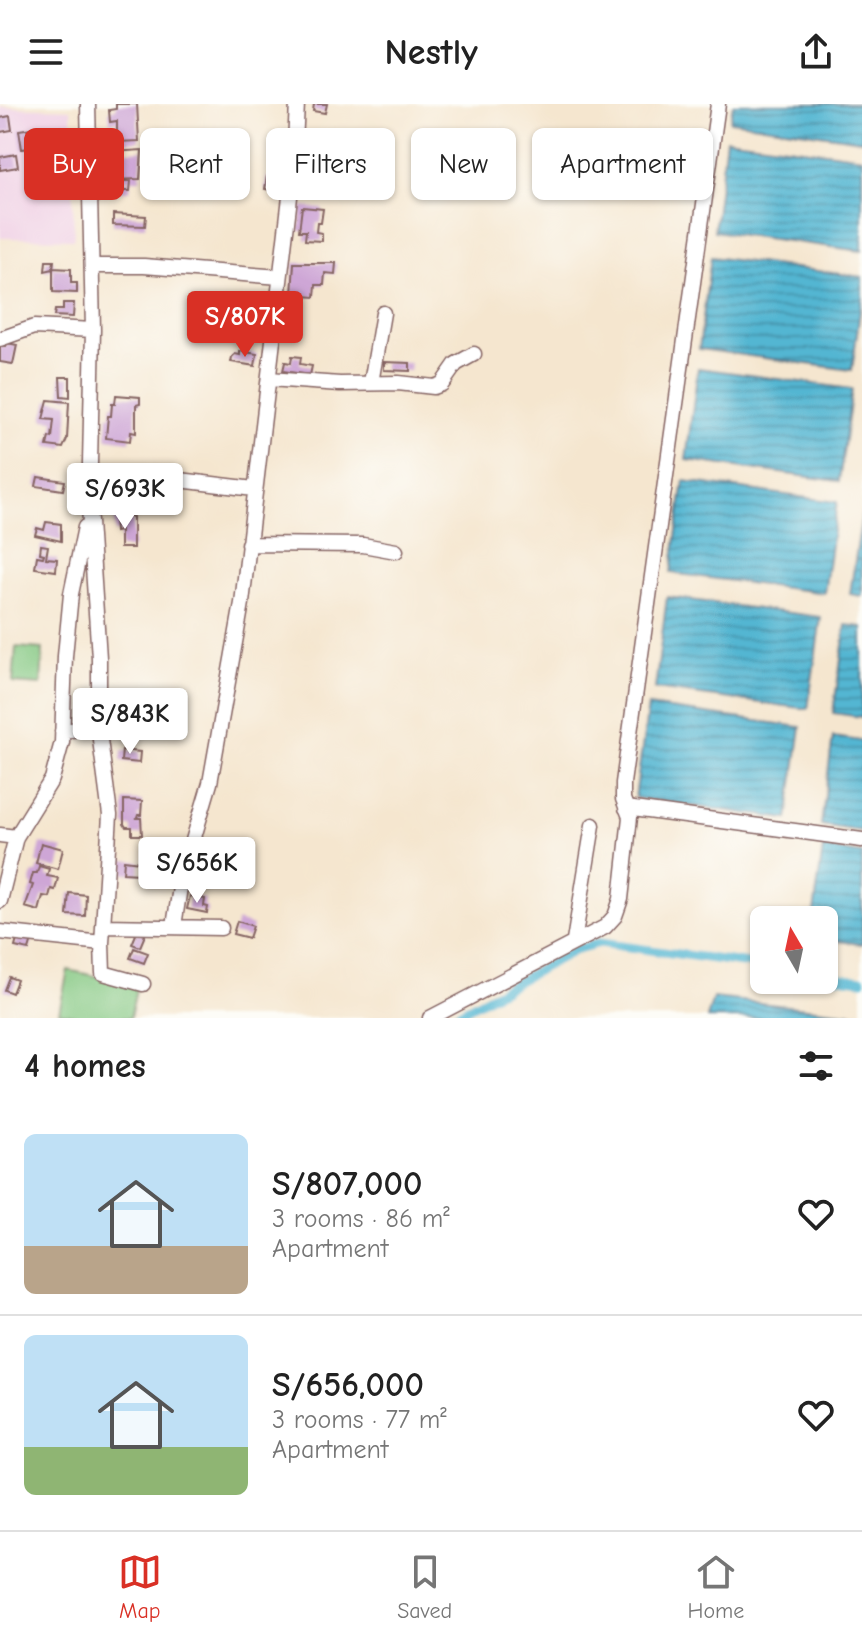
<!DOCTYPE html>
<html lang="en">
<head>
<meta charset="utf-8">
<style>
  :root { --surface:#fff; --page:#f6f6f6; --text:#222; --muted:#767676; --line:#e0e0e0; --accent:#d93025 }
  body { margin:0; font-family:"Comic Neue",sans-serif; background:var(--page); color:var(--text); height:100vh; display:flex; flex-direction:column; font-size:30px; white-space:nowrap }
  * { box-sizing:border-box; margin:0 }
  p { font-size:26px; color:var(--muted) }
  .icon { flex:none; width:44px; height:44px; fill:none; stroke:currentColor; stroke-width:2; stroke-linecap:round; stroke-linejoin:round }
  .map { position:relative; height:914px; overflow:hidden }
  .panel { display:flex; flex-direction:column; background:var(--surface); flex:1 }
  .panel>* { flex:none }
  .top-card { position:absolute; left:24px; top:24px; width:814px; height:72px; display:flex; gap:16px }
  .needle { width:52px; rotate:351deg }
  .controls { position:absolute; left:750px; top:802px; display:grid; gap:16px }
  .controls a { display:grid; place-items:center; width:88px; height:88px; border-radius:12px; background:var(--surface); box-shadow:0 2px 6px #0004; font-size:40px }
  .price { position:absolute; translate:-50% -68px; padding:0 18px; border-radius:8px; background:#fff; color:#222; font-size:26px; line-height:52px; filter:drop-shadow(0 2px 4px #0008) }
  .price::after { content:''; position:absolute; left:50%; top:48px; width:24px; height:18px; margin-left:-12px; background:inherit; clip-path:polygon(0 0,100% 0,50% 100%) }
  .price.active { background:var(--accent); color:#fff }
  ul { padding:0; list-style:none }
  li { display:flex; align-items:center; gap:24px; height:200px; padding:0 24px }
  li+li { border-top:2px solid var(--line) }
  li span { display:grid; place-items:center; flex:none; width:224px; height:160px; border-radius:12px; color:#555 }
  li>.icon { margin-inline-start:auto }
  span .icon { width:96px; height:96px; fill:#fffc; stroke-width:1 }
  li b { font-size:34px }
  h2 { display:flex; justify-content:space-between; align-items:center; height:96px; padding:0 24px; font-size:34px }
  .pill { padding:0 28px; border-radius:12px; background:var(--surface); box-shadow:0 2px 6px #0004; font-size:28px; line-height:72px }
  .pill.active { background:var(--accent); color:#fff }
  header { display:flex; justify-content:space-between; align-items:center; height:104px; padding:0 24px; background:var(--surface); font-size:36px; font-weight:800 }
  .menu { display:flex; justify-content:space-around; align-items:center; height:112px; border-top:2px solid var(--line); background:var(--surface); font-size:22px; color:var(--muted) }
  .menu a { display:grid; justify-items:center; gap:4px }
  .menu .active { color:var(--accent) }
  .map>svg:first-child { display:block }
  .built { fill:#f0d0e5 }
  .grass { fill:#83c781; stroke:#667356; stroke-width:2 }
  .water { fill:url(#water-rules); stroke:#4e6a7e; stroke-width:2 }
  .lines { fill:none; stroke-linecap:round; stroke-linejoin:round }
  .canal { stroke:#53b6d2; stroke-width:9 }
  .building { fill:#cea6d6 }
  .minor-casing { stroke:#866564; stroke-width:17 }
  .minor { stroke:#fff; stroke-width:14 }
</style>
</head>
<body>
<header><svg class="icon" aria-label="menu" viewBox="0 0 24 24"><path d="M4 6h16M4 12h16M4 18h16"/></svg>Nestly<svg class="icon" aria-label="share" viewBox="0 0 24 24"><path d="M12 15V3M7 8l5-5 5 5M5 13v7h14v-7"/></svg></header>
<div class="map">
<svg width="862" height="914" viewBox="0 0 862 914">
  <defs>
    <pattern id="water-rules" width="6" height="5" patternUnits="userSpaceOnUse" patternTransform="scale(2)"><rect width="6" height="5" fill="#53b6d2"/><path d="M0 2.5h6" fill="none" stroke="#4793ab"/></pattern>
  </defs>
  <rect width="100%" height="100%" fill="#fdfcf7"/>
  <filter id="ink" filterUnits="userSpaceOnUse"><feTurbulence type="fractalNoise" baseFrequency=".0125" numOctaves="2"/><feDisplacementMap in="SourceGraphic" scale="16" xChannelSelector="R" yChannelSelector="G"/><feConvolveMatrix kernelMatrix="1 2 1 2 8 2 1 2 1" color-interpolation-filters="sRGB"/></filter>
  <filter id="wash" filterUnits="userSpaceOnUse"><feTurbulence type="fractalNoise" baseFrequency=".006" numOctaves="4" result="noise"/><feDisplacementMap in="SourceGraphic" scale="32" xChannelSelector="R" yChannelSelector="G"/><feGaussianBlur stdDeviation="1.8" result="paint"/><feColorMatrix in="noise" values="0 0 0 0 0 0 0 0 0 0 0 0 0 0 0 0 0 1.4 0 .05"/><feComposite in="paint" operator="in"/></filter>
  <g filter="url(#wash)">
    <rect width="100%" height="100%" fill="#f5e6cf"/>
    <path class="built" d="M0,3l71,2 3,130 -74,-1z"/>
    <path class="grass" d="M16,543l27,2 -2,36 -28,-2z
      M68,866l69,15 -7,33h-46l-25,-6z"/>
    <path class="water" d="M733,0h129v36l-132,-19z
      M726,35l136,18v94l-148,-20z
      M711,153l151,20v19l-10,74 -153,-21z
      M698,264l154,21 -13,92 -153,-21z
      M684,377l153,21 -13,91 -153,-20z
      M862,410v82l-12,-2z
      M667,493l154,20 -13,92 -153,-20z
      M846,521l16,2v90l-29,-4z
      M648,602l153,21 -13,92 -153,-21z
      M833,633l29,4v90l-41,-6z
      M823,744l39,6v90l-38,-5v-19h-11z
      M713,894l149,16v4h-155z"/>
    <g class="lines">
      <path class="canal" d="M824,871l38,5
        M450,914l127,-69 23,-6 164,23"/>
    </g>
    <g id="blocks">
      <path class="building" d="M116,0h21l2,37 -22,1v-21l-7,1 -1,-12 7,-1z
        M314,0h13l-2,9 -12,-2z
        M10,12l2,14 -12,2v-14z
        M32,24l4,19 -14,2 -3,-19z
        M310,39l14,2 -2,10 -19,-2 1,-7h6z
        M142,46l-2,29 -28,1v-9h5v-5h-3l-1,-14z
        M16,50l2,13 -18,3v-13z
        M307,57l19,3 -3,21 -9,-1v6l-11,-1z
        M267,73l11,2 -3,12 -10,-2z
        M117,77h14l-1,10h-13z
        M302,103l21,2 -2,14h-4l-1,9 6,1v8l-17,-1 1,-9h-7z
        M113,110l33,2 -1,10 -32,-1z
        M46,157h8l-1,7 18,1v14h6v10l-24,-1v-23l-8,2z
        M294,159h42l-1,11 -10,-1 -1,12h-8l-1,12 -23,-2z
        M247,194l20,2 -1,13 -21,-3z
        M63,199h11l-1,14 -19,-1 1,-6h8z
        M246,208l8,1 -1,10 8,2 -2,12 -23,-4 3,-13 6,2z
        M290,212l15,2 -2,13 -15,-2z
        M7,239l10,2 -4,19 -13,-2v-17l6,1z
        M240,247l17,3 -2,12 -24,-4 1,-5 3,-3 5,1z
        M292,252l9,1 -1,7 12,2 -2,9 -27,-4 2,-9 6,1z
        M384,258l26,1v8l-26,-1z
        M60,273h10v20l-9,-1z
        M116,291l24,2v7l-4,1v28l-5,-1 -1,9 -24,-3 2,-22h3l1,-12h3z
        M48,296l21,2 -2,37 -4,9 -16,-2 2,-9 3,1 2,-18 -11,-1z
        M38,373l27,4 -2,9 -27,-4z
        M121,409l12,4v31h-13v-17l-5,1 -1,-14h7z
        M46,418l15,2v17l-26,-6 2,-7 7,2z
        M41,441l7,1 -2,12 11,1 -1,12 -21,-3 2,-12 6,1 1,-3 -4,-1z
        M122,646l18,2 -1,11 -18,-2z
        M124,696l18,1 -1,14h-3l-1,3h4l1,17h-10v-8h-6l-2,-3z
        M41,739l22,6 -5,20 -22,-6z
        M124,756l16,2 -1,12 -16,-1z
        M39,762l10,3 -2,7 11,2 -3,12 -4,-1 -2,8 -6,-1 -4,15 -14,-4 8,-22 -3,-1 3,-11h4z
        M199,766l16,4 -2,11 -4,-1 -1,6 -12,-2z
        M69,789l17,2 -1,21 -18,-1z
        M190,792l15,3 -1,7 4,1 -1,6 -20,-4z
        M237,817l16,5 -4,12 -16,-4z
        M137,828l8,3 -5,12 -8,-3z
        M18,832l14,4 -3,10 -14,-3z
        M134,844l14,5 -4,10 -14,-5z
        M9,873l8,3 -5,13 -8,-3z"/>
    </g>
  </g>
  <g filter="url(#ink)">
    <use href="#blocks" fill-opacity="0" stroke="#866564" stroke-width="2"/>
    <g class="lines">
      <defs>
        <path id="minor" d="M92,162h52l136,11
          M0,235l34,-12 59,3
          M269,275l71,5 58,-1 36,4 8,-3 14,-20 18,-10
          M371,279l12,-70
          M91,371l72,3 91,11
          M248,440l115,1 33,6
          M62,627l26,-3 11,4
          M626,704l236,32
          M0,731l16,2
          M0,797l16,-64 36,-58 10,-37 3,-86 6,-62 14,-67
          M103,822l118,2
          M174,822l7,-45 29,-98 32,-180 52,-440 3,-59
          M0,828l102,11 8,-128 -11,-83v-74l-10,-151 4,-177 -5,-226
          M574,837l19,-116
          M102,839l1,30 40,11
          M430,914l175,-91 10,-11 6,-17 9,-82 -7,-18v-16l95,-679"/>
      </defs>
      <use href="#minor" class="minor-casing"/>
      <use href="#minor" class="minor"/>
    </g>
  </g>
</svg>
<div class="controls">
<a><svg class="needle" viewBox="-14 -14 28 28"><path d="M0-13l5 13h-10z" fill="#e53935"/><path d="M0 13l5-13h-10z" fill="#767676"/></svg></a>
</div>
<b class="price active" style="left:245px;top:255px">S/807K</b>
<b class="price" style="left:125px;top:427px">S/693K</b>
<b class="price" style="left:130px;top:652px">S/843K</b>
<b class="price" style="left:197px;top:801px">S/656K</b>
<div class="top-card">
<a class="pill active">Buy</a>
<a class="pill">Rent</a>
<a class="pill">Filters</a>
<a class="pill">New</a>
<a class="pill">Apartment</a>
</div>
</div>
<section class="panel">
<h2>4 homes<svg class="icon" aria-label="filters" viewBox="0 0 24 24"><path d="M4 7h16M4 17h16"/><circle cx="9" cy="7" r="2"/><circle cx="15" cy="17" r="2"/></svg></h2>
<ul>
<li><span style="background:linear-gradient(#bfe0f5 70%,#b9a48a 0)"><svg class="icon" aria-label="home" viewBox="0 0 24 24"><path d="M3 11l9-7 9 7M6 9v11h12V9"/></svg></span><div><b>S/807,000</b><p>3 rooms · 86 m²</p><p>Apartment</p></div><svg class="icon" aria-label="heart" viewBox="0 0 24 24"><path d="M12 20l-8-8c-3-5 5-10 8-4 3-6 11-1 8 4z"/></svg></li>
<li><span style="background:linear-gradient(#bfe0f5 70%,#8fb573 0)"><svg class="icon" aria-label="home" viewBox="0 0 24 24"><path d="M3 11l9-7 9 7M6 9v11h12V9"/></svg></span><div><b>S/656,000</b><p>3 rooms · 77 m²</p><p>Apartment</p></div><svg class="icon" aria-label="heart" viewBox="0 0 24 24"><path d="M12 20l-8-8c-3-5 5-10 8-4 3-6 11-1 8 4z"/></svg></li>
</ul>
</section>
<nav class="menu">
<a class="active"><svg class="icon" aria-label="map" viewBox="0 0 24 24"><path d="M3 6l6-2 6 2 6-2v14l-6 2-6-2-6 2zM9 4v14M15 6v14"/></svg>Map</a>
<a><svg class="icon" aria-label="saved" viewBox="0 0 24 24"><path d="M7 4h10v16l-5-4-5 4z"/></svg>Saved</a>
<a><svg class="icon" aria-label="home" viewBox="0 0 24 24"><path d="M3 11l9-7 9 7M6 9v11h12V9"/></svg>Home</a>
</nav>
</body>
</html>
